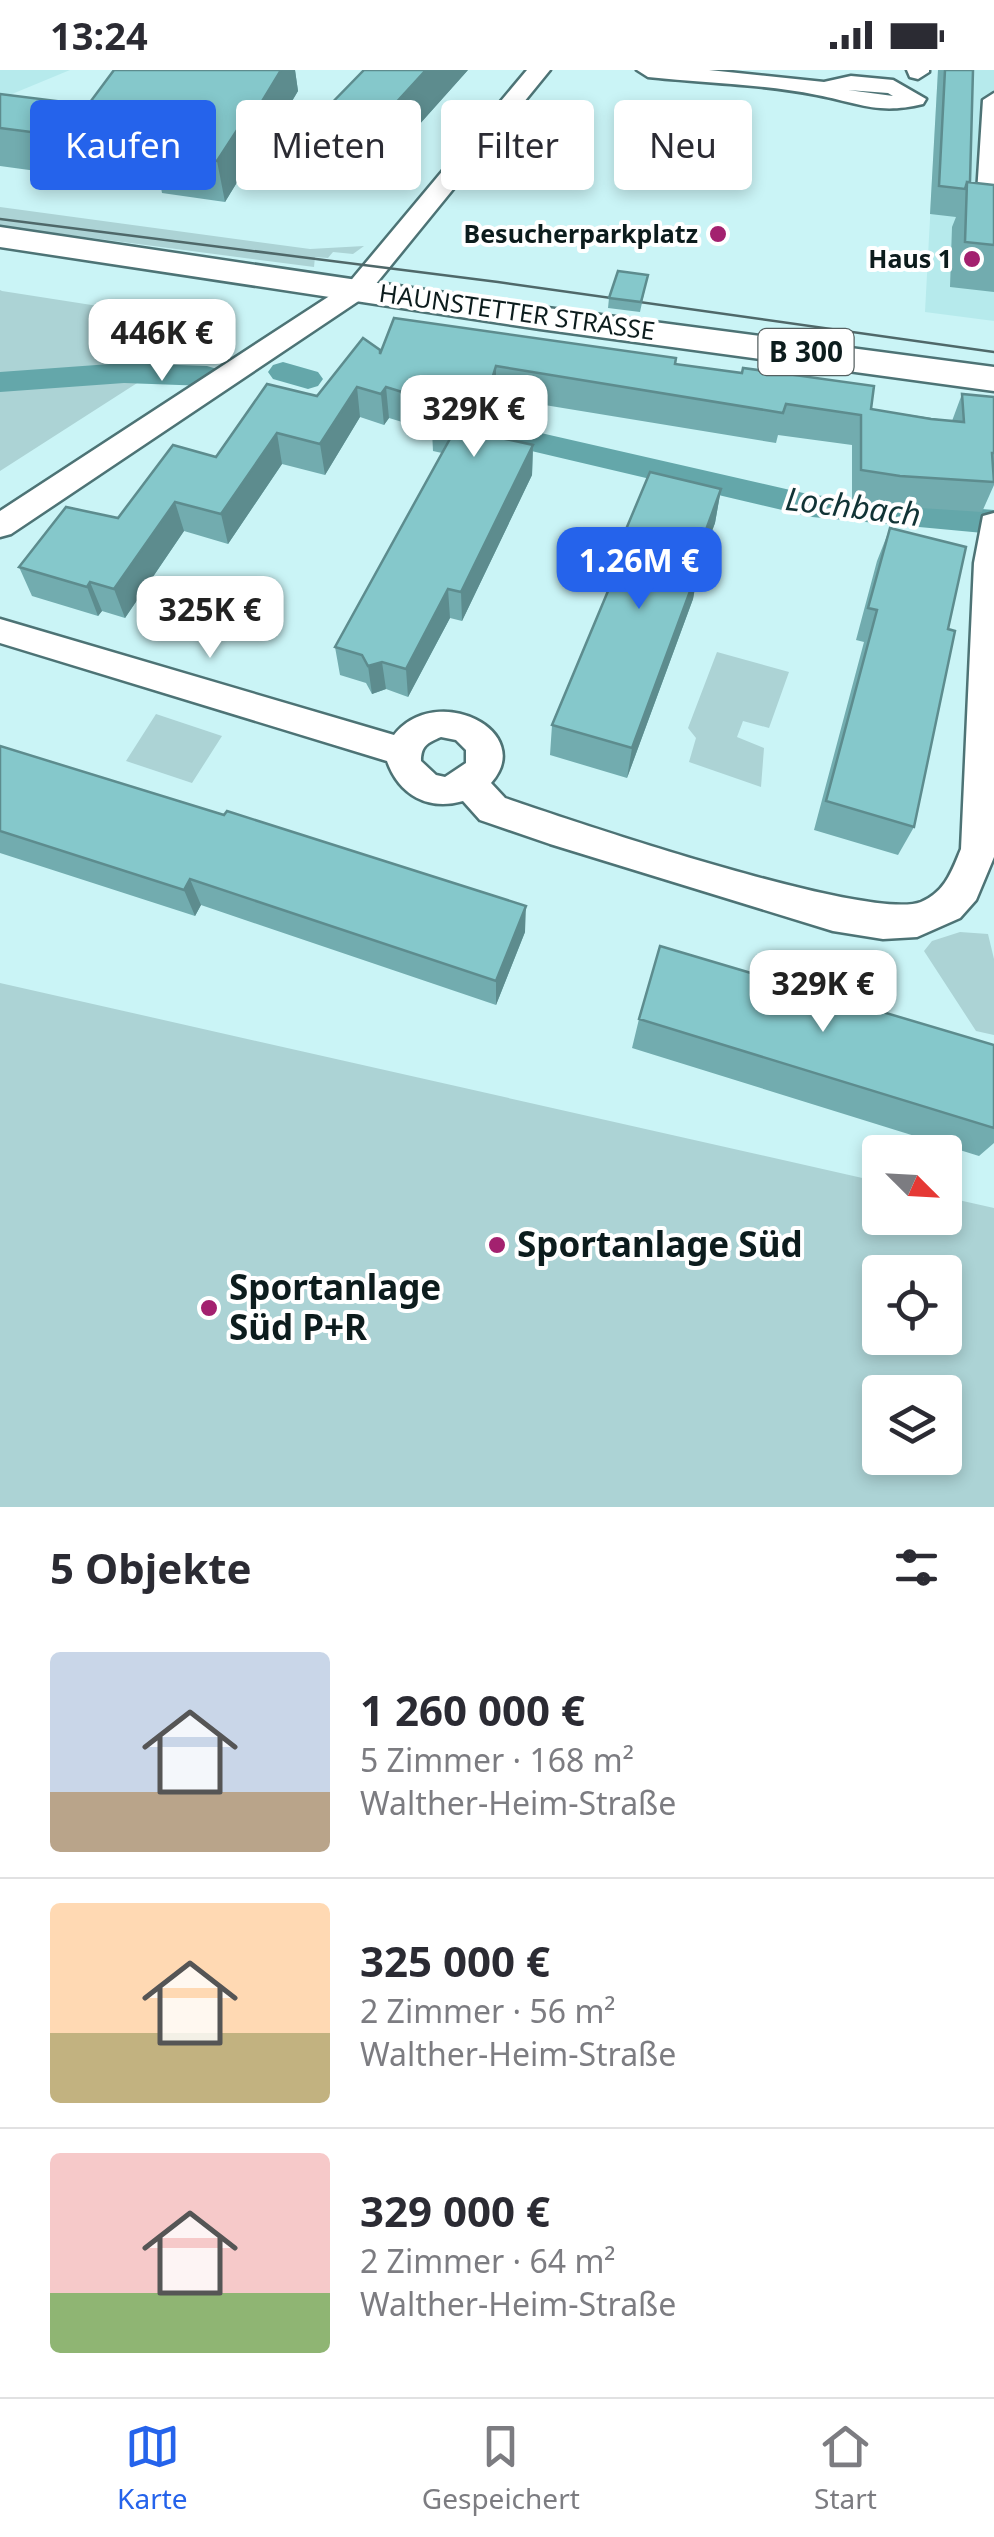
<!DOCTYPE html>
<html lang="de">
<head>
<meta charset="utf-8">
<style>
  :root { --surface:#fff; --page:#f7f7f7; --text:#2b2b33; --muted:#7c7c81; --line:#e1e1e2; --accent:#2563eb }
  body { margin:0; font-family:"Noto Sans",sans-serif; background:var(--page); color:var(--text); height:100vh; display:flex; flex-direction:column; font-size:38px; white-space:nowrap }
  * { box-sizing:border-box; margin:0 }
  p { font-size:32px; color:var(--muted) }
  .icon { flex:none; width:55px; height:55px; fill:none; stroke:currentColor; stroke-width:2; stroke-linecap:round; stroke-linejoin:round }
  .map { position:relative; height:1437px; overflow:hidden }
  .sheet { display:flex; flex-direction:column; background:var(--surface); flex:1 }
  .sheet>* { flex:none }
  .banner { position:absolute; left:30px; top:30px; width:935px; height:90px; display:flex; gap:20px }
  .needle { width:65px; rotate:114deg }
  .tools { position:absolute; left:862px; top:1065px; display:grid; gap:20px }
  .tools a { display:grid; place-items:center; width:100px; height:100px; border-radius:10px; background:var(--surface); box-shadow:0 5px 15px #0003; font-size:50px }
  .price { position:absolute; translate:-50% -85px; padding:0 22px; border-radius:20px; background:#fff; color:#222; font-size:32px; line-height:65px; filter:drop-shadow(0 2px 5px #0008) }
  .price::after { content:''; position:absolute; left:50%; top:60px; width:30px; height:22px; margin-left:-15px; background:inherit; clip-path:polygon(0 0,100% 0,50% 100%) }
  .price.current { background:var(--accent); color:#fff }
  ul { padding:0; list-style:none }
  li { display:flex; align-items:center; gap:30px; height:250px; padding:0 50px }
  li+li { border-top:2px solid var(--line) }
  li span { display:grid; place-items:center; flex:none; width:280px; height:200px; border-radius:10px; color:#555 }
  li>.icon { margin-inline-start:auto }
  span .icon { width:120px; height:120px; fill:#fffc; stroke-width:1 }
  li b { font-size:42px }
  h2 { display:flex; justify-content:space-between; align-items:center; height:120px; padding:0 50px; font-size:42px }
  .tag { padding:0 35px; border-radius:10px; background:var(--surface); box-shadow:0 5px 15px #0003; font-size:35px; line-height:90px }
  .tag.current { background:var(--accent); color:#fff }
  .status { display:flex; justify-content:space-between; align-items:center; height:70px; padding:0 50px; background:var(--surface); direction:ltr }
  .status svg { height:28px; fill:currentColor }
  .menu { display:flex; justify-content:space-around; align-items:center; height:140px; border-top:2px solid var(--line); background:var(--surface); font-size:28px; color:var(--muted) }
  .menu a { display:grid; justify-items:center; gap:5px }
  .menu .current { color:var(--accent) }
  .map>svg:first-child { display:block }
  .built { fill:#b6eaec }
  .green { fill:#acd3d5; fill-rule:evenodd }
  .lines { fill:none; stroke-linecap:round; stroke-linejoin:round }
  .canal { fill:#64a7aa; fill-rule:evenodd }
  .minor-casing { stroke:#4d7375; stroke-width:5 }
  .major-casing { stroke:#4d7375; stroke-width:5 }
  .minor { fill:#fff; fill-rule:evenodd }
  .major { fill:#fff; fill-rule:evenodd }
  .tram { stroke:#4f6869; stroke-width:2.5 }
  .wall { fill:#72acaf }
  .shaded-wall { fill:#5d8c8e }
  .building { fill:#85c8cb; stroke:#5d8c8e; stroke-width:2.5 }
  .poi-dot { fill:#a3216f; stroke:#fff; stroke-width:4 }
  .labels { text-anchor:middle; stroke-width:8; stroke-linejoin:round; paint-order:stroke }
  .far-poi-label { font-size:25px; font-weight:bold; fill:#0c1c1d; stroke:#fff; text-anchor:end }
  .far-street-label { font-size:25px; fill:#0c1c1d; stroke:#fff }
  .shield { fill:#fff; stroke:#556061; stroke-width:2.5 }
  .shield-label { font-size:28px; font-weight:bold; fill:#0c1c1d }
  .water-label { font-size:32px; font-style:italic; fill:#113335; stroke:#fff }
  .near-poi-label { font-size:35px; font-weight:bold; fill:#0c1c1d; stroke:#fff; text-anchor:start }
</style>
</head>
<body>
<div class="status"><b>13:24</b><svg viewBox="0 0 49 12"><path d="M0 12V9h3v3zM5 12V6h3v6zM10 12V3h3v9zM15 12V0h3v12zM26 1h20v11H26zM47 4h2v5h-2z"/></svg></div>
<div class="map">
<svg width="994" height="1437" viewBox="0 0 994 1437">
  <rect width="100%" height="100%" fill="#caf4f6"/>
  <path class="built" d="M0,0h70l-70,29z
    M938,0h56v251l-69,-9z"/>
  <path class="green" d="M0,137l310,42 54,-3 -11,8 -20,-2 -5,6 -13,-1 -1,10 -314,-41z
    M0,220l2,1 224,35 -226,145z
    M717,582l72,20 -20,56 -26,-7 -6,16 27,11 -3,39 -72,-25 7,-24 -8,-10z
    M156,644l66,22 -30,47 -66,-22z
    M960,862l28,2 6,25v76l-18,-4 -52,-80 8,-10z
    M0,913l880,199v36h65v-21l49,11v299h-994zM945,1202v66h-65v-66zM880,1322h65v66h-65z"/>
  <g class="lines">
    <path class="canal" d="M283,292l35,10 5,7 -5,7 -10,3 -35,-10 -5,-7 5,-7z
      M124,293l83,3 10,3 5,7 -5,7 -10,3 -83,-3 -124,9v-20z
      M479,349l333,76 182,15v24l-182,-17 -344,-81 -4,-7 4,-7z"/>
    <defs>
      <path id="minor" d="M527,0h23l-184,226 -355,238 -11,3v-26l348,-227z
        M637,0h72l115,12 27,-6 42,4 33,19 -3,5c-45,11 -64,-1 -106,-9 -55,-11 -113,-12 -169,-18zM848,20l40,3 5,3z
        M907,0h22v2l-11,7 -8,-2z
        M994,23v124l-15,-3 -3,-5 7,-109z
        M994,443v344l-18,43 -16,18 -43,19 -34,2 -50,-8 -283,-87 -70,-24 -17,-19c-35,10 -64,-6 -76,-40l-387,-118v-24l394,116c42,-54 143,-4 97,48l14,15c67,23 364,124 416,104 24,-10 31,-31 40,-53l13,-286 9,-47zM441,667l15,3 10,10v13l-21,14 -9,-2 -15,-14c0,-15 6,-18 20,-24z"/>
      <path id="major" d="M0,157l540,80 454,60v24l-454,-62 -540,-82z"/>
    </defs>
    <use href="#minor" class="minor-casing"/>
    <use href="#major" class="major-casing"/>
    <use href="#minor" class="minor"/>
    <use href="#major" class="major"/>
    <path class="tram" d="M0,149l498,63 496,70"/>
  </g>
  <path class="wall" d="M114,0h181l3,21 -34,57h-6l-33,54 -63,-9 -1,-5 -161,-22v-72l88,11z
    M468,0l-84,94 -56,-7 -5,-45z
    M938,0h35l-3,112 24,3v107l-44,-5 2,-60 4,-10 -26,-3z
    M648,205l-8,37 -32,-4 1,-10z
    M380,280l295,14 196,45 81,12 10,-27 32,3v88l-12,27 -92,-6 -38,-6v-55l-74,-10 -2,8 -280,-46 -8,26 13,15 32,7 -1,30 -70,146 -12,-3 -42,79 -22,-8 -14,5 -6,-11 -26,-8 -5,-28 107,-194 -9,-2 -1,-20 -43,-13 -5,7 -24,-8 -35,58 -43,-11 -54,80 -44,-13 -59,87 -23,-7 -4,5 -66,-20 -13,-29 99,-49 199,-122z
    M721,419l-6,34 -17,44 -5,32 -66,179 -77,-23 2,-30 64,-153 3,-26z
    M890,458l58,101 -34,198 -16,28 -84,-25 50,-188 -8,-2 21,-79z
    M0,676l525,186 -29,73 -295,-100 -6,11 -195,-63z
    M639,949l355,109v15l-15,13 -347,-108z"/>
  <path class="shaded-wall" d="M281,0h14l3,21 -34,57 -6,-40z
    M426,0h42l-84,94 -3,-45z
    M252,37l6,41 -33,54 -8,-41z
    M496,296v31l-14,48 -1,-30z
    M357,317l3,30 -35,58 -5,-31z
    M386,317l3,31 -5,7 -3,-31z
    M277,363l5,31 -54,80 -7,-30z
    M533,375l-1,30 -70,146 -1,-29z
    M721,419l-6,34 -28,75 6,-33z
    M175,432l9,29 -59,87 -11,-29z
    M699,497l-6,32 -66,179 5,-30z
    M90,512l12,29 -4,5 -11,-29z
    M448,519l2,29 -42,79 -2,-28z
    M382,592l4,27 -14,5 -4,-28z
    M190,809l11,26 -6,11 -11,-26z
    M526,836l-1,26 -29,73v-24z"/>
  <path class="building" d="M114,0h167l-23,38 -6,-1 -35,54 -65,-9 3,-4 -155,-20v-34l88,11z
    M364,0h62l-45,49 -58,-7z
    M945,0h28l-3,112h-3l-2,7 -26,-3z
    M967,112l27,3v60l-29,-3z
    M618,201l30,4 -7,27 -32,-4z
    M394,248l282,40 -1,6 67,9 1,-5 131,18 -3,23 60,10 33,3 -2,-28 32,3v56h-2l2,29 -94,-6 -39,-6v-55l-75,-11 -3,9 -287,-47 -15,49 20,23 32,7 -72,147 -13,-3 -42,80 -24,-7 -14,4 -6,-11 -27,-8 122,-221 -25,-6 9,-16 -55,-17 -5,7 -24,-7 -37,57 -43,-11 -56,81 -46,-12 -61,87 -24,-7 -3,5 -68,-20 47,-60 52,11 55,-73 43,12 51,-73 50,12 46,-58 17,12v4z
    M650,402l71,17 -28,76 6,2 -67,181 -80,-23 74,-177 -7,-2z
    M890,458l76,19 -18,82 7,2 -41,196 -88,-26 51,-191 -9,-2z
    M0,676l224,69 3,-4 299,95 -30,75 -306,-102 -6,11 -184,-59z
    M660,876l334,99v83l-355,-109z"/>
  <g class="poi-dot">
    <circle cx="718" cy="164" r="10"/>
    <circle cx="972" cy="189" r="10"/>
    <circle cx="497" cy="1175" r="10"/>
    <circle cx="209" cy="1238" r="10"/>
  </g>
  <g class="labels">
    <g class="far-poi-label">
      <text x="698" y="173">Besucherparkplatz</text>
      <text x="952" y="198">Haus 1</text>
    </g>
    <g class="far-street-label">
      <text transform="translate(517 242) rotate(8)" y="9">HAUNSTETTER STRASSE</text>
    </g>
    <rect class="shield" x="758.5" y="259" width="95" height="46" rx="8"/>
    <g class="shield-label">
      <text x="806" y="292">B 300</text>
    </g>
    <g class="water-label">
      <text transform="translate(853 437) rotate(7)" y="11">Lochbach</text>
    </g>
    <g class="near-poi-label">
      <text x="517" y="1187">Sportanlage Süd</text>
      <text x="229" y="1230">Sportanlage<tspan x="229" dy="40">Süd P+R</tspan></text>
    </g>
  </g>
</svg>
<div class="tools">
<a><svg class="needle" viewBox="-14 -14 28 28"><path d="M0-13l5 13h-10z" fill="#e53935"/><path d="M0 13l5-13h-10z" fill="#7c7c81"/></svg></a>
<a><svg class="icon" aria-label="locate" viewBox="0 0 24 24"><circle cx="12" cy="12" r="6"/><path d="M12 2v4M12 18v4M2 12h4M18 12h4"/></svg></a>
<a><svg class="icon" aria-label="layers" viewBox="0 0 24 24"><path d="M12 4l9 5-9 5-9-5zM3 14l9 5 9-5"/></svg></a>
</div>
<b class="price" style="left:162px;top:314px">446K €</b>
<b class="price" style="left:474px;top:390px">329K €</b>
<b class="price current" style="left:639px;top:542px">1.26M €</b>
<b class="price" style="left:210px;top:591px">325K €</b>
<b class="price" style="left:823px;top:965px">329K €</b>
<div class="banner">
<a class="tag current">Kaufen</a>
<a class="tag">Mieten</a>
<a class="tag">Filter</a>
<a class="tag">Neu</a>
</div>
</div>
<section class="sheet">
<h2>5 Objekte<svg class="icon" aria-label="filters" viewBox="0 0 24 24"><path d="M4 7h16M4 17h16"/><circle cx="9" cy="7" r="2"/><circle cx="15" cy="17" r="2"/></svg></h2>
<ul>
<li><span style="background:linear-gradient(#c9d6e8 70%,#b9a48a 0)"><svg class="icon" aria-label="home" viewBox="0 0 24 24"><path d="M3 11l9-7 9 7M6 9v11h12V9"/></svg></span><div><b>1 260 000 €</b><p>5 Zimmer · 168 m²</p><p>Walther-Heim-Straße</p></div></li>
<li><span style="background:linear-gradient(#ffd9b3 65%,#c2b280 0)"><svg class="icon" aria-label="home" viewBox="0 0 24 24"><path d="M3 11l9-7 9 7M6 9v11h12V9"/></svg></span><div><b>325 000 €</b><p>2 Zimmer · 56 m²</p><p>Walther-Heim-Straße</p></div></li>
<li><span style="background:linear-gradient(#f6c9c9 70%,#8fb573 0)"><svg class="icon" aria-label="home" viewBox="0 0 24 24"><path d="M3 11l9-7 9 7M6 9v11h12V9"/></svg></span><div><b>329 000 €</b><p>2 Zimmer · 64 m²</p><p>Walther-Heim-Straße</p></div></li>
</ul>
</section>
<nav class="menu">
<a class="current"><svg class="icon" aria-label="map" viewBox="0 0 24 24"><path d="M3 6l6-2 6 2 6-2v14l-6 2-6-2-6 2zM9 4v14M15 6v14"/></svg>Karte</a>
<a><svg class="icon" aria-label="saved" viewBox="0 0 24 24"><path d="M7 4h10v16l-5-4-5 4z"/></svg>Gespeichert</a>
<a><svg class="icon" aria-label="home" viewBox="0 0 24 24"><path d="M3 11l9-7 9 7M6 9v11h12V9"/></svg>Start</a>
</nav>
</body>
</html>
